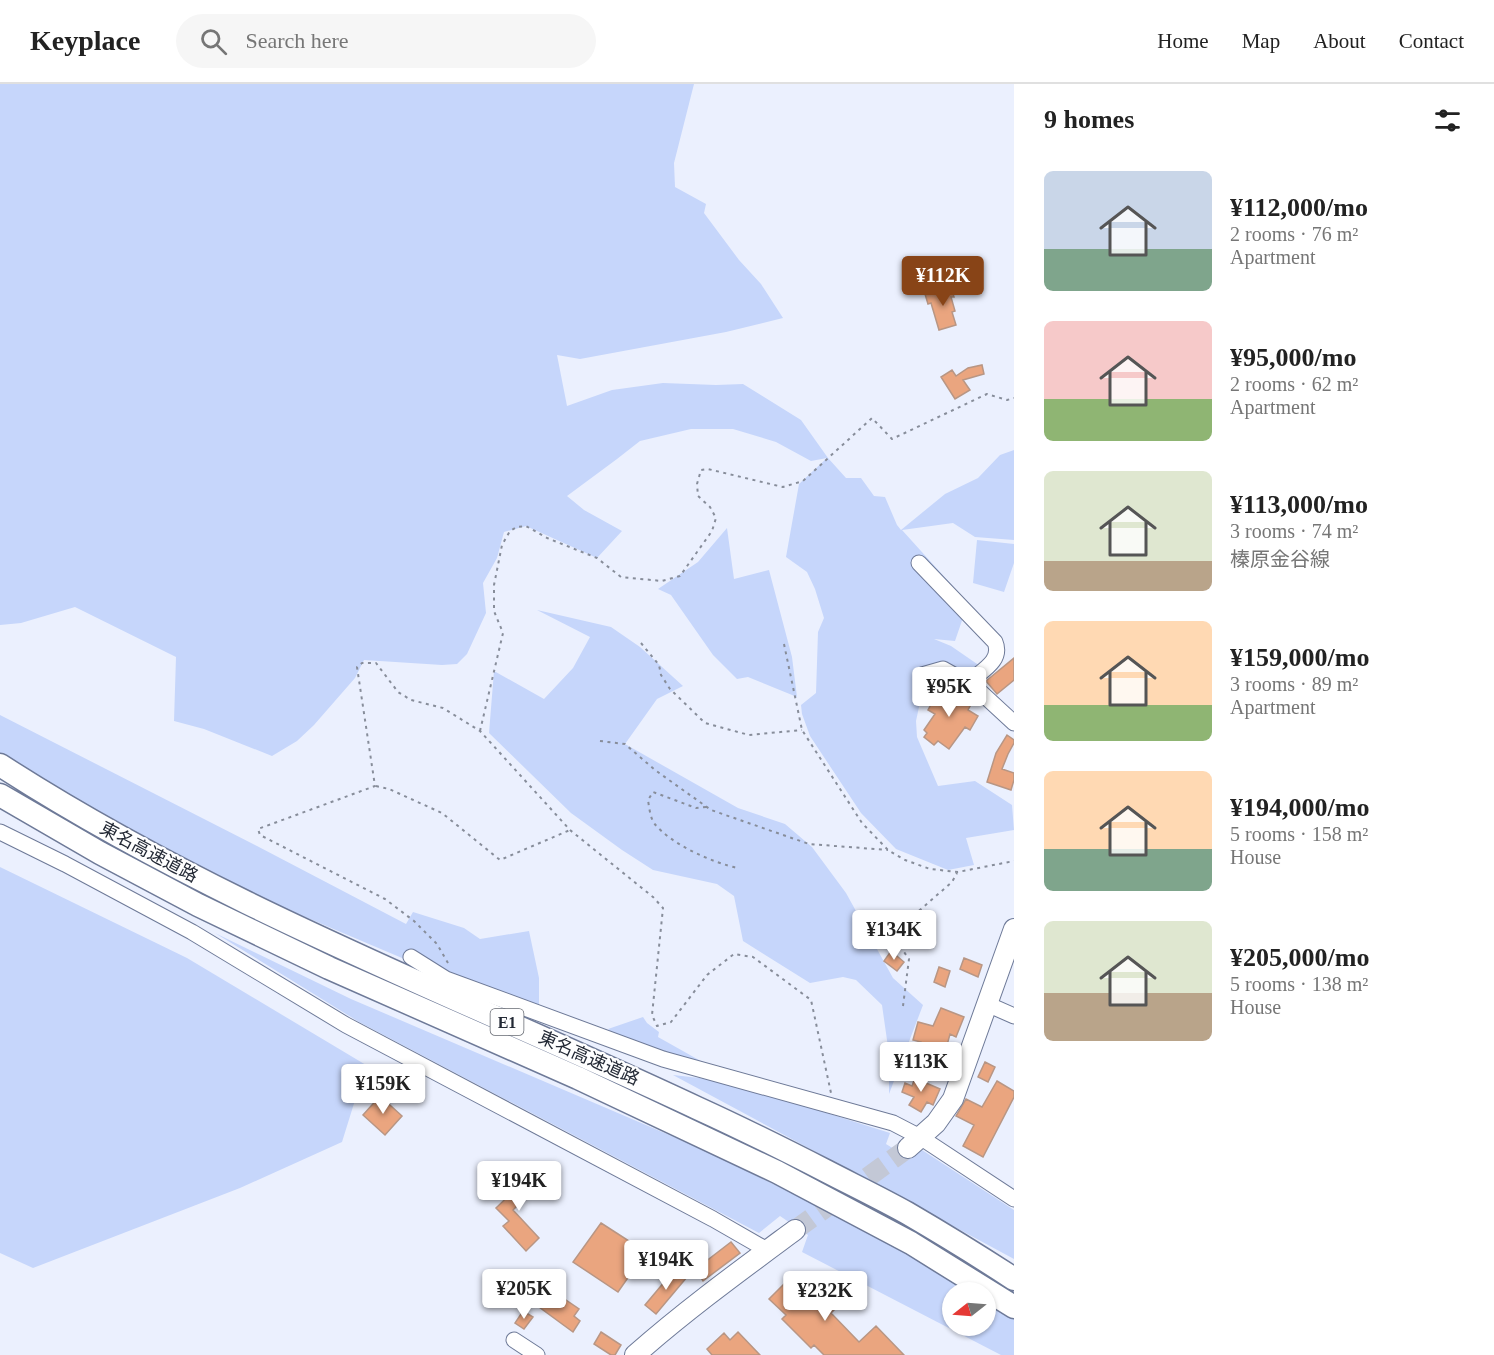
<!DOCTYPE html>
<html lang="en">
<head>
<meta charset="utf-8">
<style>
  :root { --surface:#fff; --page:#f6f6f6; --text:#222; --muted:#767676; --line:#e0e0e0; --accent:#884417 }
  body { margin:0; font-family:"Times New Roman","Noto Sans JP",serif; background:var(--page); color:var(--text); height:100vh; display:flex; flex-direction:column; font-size:22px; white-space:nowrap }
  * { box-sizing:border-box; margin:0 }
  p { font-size:20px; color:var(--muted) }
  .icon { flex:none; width:33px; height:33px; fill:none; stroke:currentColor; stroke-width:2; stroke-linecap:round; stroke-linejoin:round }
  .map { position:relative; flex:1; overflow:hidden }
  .side { display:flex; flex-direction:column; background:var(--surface); width:480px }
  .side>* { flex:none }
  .needle { width:39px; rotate:253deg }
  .tools { position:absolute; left:942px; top:1198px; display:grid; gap:12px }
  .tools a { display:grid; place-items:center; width:54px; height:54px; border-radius:50%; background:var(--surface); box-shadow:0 2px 4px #0004; font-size:30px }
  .price { position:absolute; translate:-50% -51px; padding:0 14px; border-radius:6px; background:#fff; color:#222; font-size:20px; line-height:39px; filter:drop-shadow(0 2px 3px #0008) }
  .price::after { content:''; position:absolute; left:50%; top:36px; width:18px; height:14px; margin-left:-9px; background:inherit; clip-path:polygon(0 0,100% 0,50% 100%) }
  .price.on { background:var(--accent); color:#fff }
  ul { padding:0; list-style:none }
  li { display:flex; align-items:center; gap:18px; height:150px; padding:0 30px }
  li span { display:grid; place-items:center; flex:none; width:168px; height:120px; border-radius:9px; color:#555 }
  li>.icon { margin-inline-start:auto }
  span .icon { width:72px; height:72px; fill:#fffc; stroke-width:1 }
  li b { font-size:26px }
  h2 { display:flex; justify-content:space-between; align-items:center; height:72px; padding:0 30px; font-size:26px }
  header { display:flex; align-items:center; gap:36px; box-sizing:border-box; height:84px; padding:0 30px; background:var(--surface); border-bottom:2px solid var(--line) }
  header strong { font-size:28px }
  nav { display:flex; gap:33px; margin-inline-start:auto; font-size:21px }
  .search { width:420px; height:54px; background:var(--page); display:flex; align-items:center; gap:15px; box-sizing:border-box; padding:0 21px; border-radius:33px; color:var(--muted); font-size:22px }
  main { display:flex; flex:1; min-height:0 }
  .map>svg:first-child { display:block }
  .green { fill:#c6d6fb }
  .building { fill:#eaa57f; stroke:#b89684; stroke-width:1.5 }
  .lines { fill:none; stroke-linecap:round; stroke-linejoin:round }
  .major-tunnel { stroke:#c3c8d6; stroke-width:20; stroke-dasharray:20 10; stroke-linecap:butt }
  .minor-casing { stroke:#6e7a98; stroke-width:17 }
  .major-casing { stroke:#6e7a98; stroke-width:22 }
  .highway-casing { stroke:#6e7a98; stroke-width:25 }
  .path { stroke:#878d9a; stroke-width:2; stroke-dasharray:3 4.5; stroke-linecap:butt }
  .minor { stroke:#fff; stroke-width:15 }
  .major { stroke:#fff; stroke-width:20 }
  .highway { stroke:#fff; stroke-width:22 }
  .labels { text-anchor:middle; stroke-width:4.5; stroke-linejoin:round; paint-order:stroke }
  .shield { fill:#fefefe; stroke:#656971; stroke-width:1.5 }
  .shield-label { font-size:16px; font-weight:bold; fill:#232935 }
  .street-label { font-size:18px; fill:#232935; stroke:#fefefe }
</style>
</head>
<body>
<header>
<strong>Keyplace</strong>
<div class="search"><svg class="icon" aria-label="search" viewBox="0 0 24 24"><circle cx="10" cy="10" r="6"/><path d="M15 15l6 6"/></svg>Search here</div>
<nav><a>Home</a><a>Map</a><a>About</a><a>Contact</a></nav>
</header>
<main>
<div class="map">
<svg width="1014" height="1271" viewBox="0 0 1014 1271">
  <rect width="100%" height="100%" fill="#ebf0fe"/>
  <path class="green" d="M0,0h694l-20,79 1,24 31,17 -2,9 35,47 22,24 22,34 -57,14 -146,27 -23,-4 10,51 45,-16 51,-7 53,2 27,-1 58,36 27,38 18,20h15l13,18 11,1 12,28 4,5 44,-36 33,-16 22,-23 14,-5v90l-39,-3 -22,-14 -51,7 66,73 -13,38 -21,-2 17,7 29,20 -31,16 -27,11 -6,28 1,16 21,49 37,-5 37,24 2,25 -48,8 8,27 -26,5 -52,-21 -35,-36 -51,-77 -8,-22 -1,-9 15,-12 2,-61 6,-14 -9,-29 -8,-17 -21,-15 13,-73 28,-26 -16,3 -35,-19 -43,-13h-42l-51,12 -23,18 -50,37 17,14 38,21 -25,27 -71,-32 -22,6 -7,26 -14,25 3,30 -19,41 -10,10 -15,1 -78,-5 -9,18 -41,47 -17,16 -25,15 -68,-27 -30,-8 2,-64 -101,-50 -54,16 -21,2z
    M727,444l7,51 35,-9 23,87 5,40 -49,-20 -11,2 -24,-24 -42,-60 -13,-6 40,-27z
    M977,456l37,4v19l-10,29 -31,-9z
    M537,526l74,17 29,20 43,39 -26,13 -32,45 113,64 47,16 27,23 34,46 47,85 30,27 -34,89v-40l-7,-49 -26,-25 -13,-3 -33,6 -67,-42 -9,-45 -17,-12 -64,-14 -31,-20 -51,-37 -82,-80 5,-62 50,28 29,-31 17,-31z
    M0,631l257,131 149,78 7,-12 51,16 16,11 49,-8 10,47v27l-104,-33 -151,-64 -220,-110 -64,-44z
    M0,783l187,91 179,107 -24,77 -102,46 -207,80 -33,-15z
    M215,849l136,66 351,150 179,88 92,56h-21v33h34v-25l28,17v37h-13l-199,-103 6,-17 -28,-19 -21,17 -400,-211z
    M643,933l4,6 12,9 -1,5 48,27 -38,-8 -52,-20 -8,-7z
    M673,991l53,6 164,52 -4,11 24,15 12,-9 92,60v49z"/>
  <path class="building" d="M951,203l3,10h-3l4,14 -3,1 4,13 -17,5 -8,-27 -3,1 -3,-10z
    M982,281l2,9 -21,6 7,10 -15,9 -14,-22 11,-7 4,6 12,-8z
    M1014,574v22l-17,14 -11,-13z
    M939,606l18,9 5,-8 7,4 5,4 -6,11 10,6 -8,14 -5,-3 -16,22 -11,-8 -4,4 -10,-8 3,-4 -3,-3 11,-16 -7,-4z
    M1007,651l7,5v3l-6,11 -6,15 12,4v7l-3,10 -24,-8 9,-29z
    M891,867l13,11 -7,9 -13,-10z
    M964,874l18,7 -4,12 -18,-8z
    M939,883l11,4 -5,16 -11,-5z
    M941,924l23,9 -8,20 -6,-3 -4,15 -3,-1 -4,15 -22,-6 4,-15 -8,-2 5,-18 15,4z
    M985,978l10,5 -7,15 -10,-5z
    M916,991l11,5 -1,3 14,6 -7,16 -6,-3 -6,10 -12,-7 5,-8 -12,-5 3,-9 7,3z
    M997,997l17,10v6l-31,60 -20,-11 11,-21 -18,-9 10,-17 16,8z
    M380,1012l22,20 -17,19 -22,-20z
    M527,1087l12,15 -5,8 -3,-2 -18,18 26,28 -13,13 -23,-25 6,-5 -13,-13 25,-24 -5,-4z
    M601,1139l45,29 -28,40 -45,-30z
    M731,1158l9,11 -37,28 -7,-12z
    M676,1184l11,9 -31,37 -11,-9z
    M802,1188l35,35 -6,6 28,29 17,-16 28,29h-80l-10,-10 -3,3 -29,-29 4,-4 -17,-16 21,-21 3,3z
    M547,1203l32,22 -5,7 6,5 -7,11 -38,-28z
    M523,1227l10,6 -9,12 -9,-6z
    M601,1248l20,13 -6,10h-4l-17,-11z
    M738,1248l22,23h-48l-5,-6 17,-16 6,7z"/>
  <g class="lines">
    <path class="major-tunnel" d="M795,1146l113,-82"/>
    <defs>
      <path id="minor" d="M919,479l76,79c8,19 -14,29 -27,41
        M922,591l21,-6 32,18 39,36
        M0,748l65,32 127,68 154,93 367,194 54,31
        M411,873l35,22 217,80 230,64 27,14 94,62
        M987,920l27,12
        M514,1256l23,15"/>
      <path id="major" d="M908,1064l28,-25 17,-24 61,-170
        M635,1271c51,-45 106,-85 160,-125"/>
      <path id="highway" d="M0,681c218,141 463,233 697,343 44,20 86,41 129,63 27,14 54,27 81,42 36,21 72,43 107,66
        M0,711l100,58 98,52 131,63 249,110 199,94 134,71 103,64"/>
    </defs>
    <use href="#minor" class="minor-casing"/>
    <use href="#major" class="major-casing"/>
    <use href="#highway" class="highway-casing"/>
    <path class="path" d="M641,559l18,22 2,10 9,14 35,34 44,12 53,-5
      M784,560l18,86 60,93 26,27 17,10 25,9 28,3 56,-11
      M480,647l23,-98 -9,-22v-26l8,-40 8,-14 7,-4 9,-1 21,12 50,20 24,19 41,4 18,-5 32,-45 4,-13 -6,-11 -12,-11 -1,-12 4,-14 7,-1 75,18 20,-6 69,-63 20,21 95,-45 20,6 7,-2
      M600,657l25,3 30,26 56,40 98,34 79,6
      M376,702l13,3 53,24 58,47 70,-30
      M706,723l-10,1 -43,-16 -5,8c1,6 2,17 6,23 16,21 59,40 84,45
      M448,879l-11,-19 -23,-23 -29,-22 -125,-64 -2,-6 117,-43 -18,-119 5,-4h14l22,29 13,8 32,8 37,23 90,99 83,67 10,11 -11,107 5,11 14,-4 36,-47 27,-21 19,3 58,43 20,93
      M903,922l6,-47 -10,-14 14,-29 39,-34 5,-9"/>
    <use href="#minor" class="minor"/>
    <use href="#major" class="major"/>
    <use href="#highway" class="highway"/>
  </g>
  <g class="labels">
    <rect class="shield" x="490.5" y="925" width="33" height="26" rx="4.5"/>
    <g class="shield-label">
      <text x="507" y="944">E1</text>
    </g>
    <g class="street-label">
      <text transform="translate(149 768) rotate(28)" y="6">東名高速道路</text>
      <text transform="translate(589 974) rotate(24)" y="6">東名高速道路</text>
    </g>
  </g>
</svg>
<div class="tools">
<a><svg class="needle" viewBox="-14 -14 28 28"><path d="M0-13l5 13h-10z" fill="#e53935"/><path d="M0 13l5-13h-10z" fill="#767676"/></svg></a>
</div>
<b class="price on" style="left:943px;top:223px">¥112K</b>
<b class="price" style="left:949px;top:634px">¥95K</b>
<b class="price" style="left:894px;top:877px">¥134K</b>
<b class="price" style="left:921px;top:1009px">¥113K</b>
<b class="price" style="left:383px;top:1031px">¥159K</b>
<b class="price" style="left:519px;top:1128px">¥194K</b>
<b class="price" style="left:666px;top:1207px">¥194K</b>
<b class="price" style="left:524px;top:1236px">¥205K</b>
<b class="price" style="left:825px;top:1238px">¥232K</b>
</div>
<section class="side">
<h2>9 homes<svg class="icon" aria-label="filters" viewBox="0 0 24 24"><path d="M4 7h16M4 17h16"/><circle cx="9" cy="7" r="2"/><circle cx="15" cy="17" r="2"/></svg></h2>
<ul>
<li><span style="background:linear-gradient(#c9d6e8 65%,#7fa58c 0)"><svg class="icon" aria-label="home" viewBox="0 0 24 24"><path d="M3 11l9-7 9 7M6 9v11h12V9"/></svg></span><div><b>¥112,000/mo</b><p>2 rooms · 76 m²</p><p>Apartment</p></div></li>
<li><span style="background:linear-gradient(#f6c9c9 65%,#8fb573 0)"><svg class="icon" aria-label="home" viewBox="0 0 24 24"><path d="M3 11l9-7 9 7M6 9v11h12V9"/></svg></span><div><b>¥95,000/mo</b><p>2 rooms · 62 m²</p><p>Apartment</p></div></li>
<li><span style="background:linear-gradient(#dfe7d0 75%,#b9a48a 0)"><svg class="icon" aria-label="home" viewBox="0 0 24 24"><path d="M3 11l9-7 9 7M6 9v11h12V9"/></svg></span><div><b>¥113,000/mo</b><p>3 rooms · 74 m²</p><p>榛原金谷線</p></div></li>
<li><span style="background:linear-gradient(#ffd9b3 70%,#8fb573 0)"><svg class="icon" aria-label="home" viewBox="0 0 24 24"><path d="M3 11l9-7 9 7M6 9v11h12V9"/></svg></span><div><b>¥159,000/mo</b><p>3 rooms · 89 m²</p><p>Apartment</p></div></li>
<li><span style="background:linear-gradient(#ffd9b3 65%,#7fa58c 0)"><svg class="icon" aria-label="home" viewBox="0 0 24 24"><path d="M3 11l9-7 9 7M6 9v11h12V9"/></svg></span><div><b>¥194,000/mo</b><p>5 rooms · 158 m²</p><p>House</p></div></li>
<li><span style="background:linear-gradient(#dfe7d0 60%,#b9a48a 0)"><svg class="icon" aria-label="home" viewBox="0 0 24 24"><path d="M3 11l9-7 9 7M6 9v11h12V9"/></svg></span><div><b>¥205,000/mo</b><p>5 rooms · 138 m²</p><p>House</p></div></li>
</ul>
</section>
</main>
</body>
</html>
